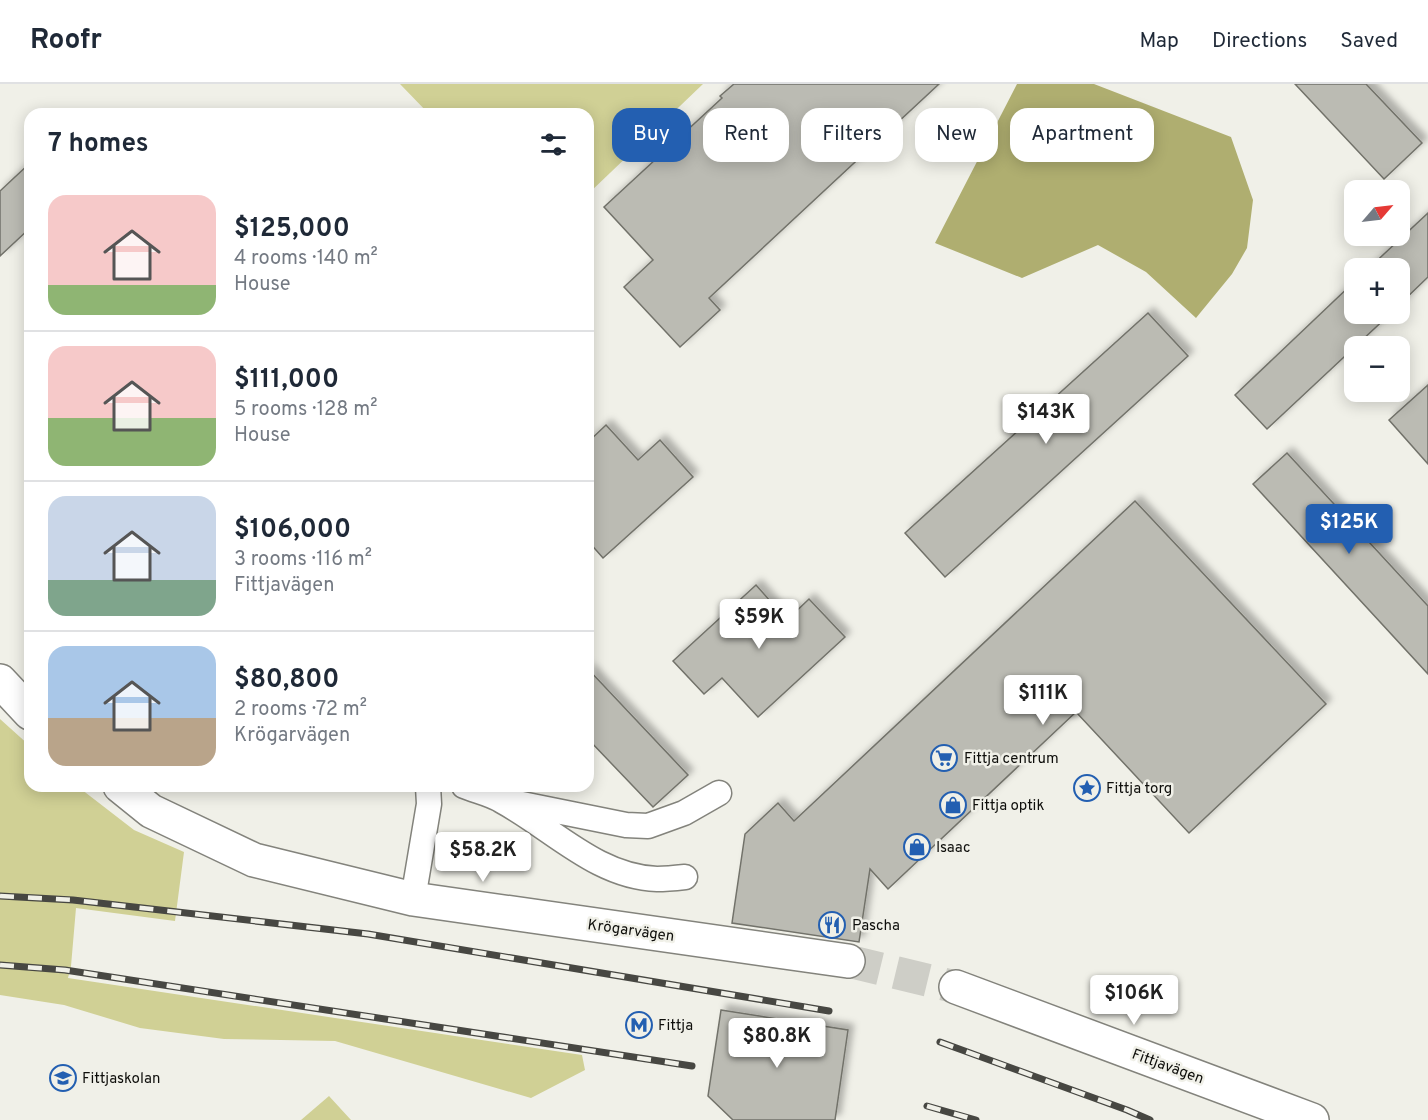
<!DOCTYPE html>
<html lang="en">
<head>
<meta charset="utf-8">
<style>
  :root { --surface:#fff; --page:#f2f2f3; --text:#1f2937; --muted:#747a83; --line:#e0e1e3; --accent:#235fb1 }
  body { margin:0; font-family:Overpass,sans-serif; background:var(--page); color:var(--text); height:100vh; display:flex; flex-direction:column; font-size:22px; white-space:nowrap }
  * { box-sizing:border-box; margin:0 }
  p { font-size:20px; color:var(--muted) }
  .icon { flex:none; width:33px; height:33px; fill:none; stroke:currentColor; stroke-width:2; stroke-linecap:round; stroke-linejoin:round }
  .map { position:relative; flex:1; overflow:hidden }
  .side { position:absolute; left:24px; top:24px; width:570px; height:684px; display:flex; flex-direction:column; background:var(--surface); border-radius:18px; box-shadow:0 3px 15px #0003 }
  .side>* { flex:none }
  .guide { position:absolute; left:612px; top:24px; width:570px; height:54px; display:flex; gap:12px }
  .needle { width:39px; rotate:62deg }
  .fabs { position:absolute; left:1344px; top:96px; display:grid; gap:12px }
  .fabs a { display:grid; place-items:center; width:66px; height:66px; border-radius:12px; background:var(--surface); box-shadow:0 3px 15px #0003; font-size:30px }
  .price { position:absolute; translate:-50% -51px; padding:0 14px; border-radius:6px; background:#fff; color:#222; font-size:20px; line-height:39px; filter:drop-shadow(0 2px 3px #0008) }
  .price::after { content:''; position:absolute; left:50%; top:36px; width:18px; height:14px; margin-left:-9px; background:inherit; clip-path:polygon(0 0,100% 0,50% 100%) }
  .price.on { background:var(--accent); color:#fff }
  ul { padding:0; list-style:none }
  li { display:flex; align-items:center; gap:18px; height:150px; padding:0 24px }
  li+li { border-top:2px solid var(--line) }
  li span { display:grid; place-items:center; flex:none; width:168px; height:120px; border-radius:18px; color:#555 }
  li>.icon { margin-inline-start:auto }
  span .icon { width:72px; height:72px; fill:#fffc; stroke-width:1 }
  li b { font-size:26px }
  h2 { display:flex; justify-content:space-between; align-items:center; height:72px; padding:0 24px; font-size:26px }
  .chip { padding:0 21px; border-radius:18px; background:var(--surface); box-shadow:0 3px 15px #0003; font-size:21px; line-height:54px }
  .chip.on { background:var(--accent); color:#fff }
  header { display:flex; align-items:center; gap:36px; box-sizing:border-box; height:84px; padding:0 30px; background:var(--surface); border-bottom:2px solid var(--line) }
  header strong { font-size:28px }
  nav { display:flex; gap:33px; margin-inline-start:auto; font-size:21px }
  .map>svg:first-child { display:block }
  .green { fill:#d0d095 }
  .forest { fill:#afae70 }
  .building { fill:#bbbbb3; stroke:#72726a; stroke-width:1.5; filter:url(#shadow) }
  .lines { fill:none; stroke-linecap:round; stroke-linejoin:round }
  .secondary-tunnel { stroke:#cecec7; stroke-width:33; stroke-dasharray:33 16; stroke-linecap:butt }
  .street-casing { stroke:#83837c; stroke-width:27 }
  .secondary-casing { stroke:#83837c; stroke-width:36 }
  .street { stroke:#fff; stroke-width:24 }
  .secondary { stroke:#fff; stroke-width:33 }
  .rail-casing { stroke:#474742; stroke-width:7 }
  .rail { stroke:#f0f0e8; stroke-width:4.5; stroke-dasharray:14; stroke-linecap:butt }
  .labels { text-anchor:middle; stroke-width:5; stroke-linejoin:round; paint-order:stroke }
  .poi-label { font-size:15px; fill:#0e0e0b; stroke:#f0f0e8; text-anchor:start }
  .street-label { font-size:15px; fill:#0e0e0b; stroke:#f0f0e8 }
</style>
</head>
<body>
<header>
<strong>Roofr</strong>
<nav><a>Map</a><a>Directions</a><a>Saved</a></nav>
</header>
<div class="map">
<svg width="1428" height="1036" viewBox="0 0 1428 1036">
  <defs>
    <filter id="shadow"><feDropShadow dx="5.5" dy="-5.5" stdDeviation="3" flood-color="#0004"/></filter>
  </defs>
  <rect width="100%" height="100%" fill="#f0f0e8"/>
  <path class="green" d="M400,0h303l-115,110v-80h-159z
    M0,635l30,27v40h47l57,44 50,22 -9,69 -99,-13 -5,58 -3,12 514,77 3,15 -54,28 -196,-57 -111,-2 -84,-11 -76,-23 -64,-10z
    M329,1012l22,24h-50z"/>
  <path class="forest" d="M1017,0h77l137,53 22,63 -6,48 -15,26 -36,44 -50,-46 -48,-27 -76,33 -87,-35z"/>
  <path class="building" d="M734,0h205l-230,214 11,12 -40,37 -56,-60 29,-27 -49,-53 118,-109 -2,-2z
    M1295,0h71l56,59 -38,36z
    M30,79v65l-30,28v-65z
    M1428,129v64l-28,27v-36h-31z
    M1354,198v32h36l-123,115 -32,-34z
    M1148,229l40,43 -243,221 -40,-44z
    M1428,301v79l-39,-44z
    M606,341l32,35 22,-20 33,37 -90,81 -15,-17v-99z
    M1287,369l141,153v68l-175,-190z
    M1135,417l191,203 -137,129 -113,-121 -188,177 -18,-20 -11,73 -127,-19 13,-89 33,-31 16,18z
    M756,501l31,35 22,-21 36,38 -87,80 -36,-39 -18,16 -31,-33z
    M588,585l100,106 -35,32 -65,-68z
    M721,926l127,20 -13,90h-102l-25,-24z"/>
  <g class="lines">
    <path class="secondary-tunnel" d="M848,877l108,26"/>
    <defs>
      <path id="street" d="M464,702c12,5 27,8 38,15 50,27 95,76 155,78 9,0 19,-1 28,-2
        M512,718l114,23 22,1 36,-13 35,-20
        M413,815l16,-95 -1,-18"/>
      <path id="secondary" d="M0,597l30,32
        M120,702l31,25 103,49 159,39 435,62
        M956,903l356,133"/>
    </defs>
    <use href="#street" class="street-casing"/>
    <use href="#secondary" class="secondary-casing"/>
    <use href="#street" class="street"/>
    <use href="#secondary" class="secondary"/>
    <defs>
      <path id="rail" d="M0,812l73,4 295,34 461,77
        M0,881l65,5 627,96
        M940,958l187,68 23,10
        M927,1022l49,14"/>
    </defs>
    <use href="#rail" class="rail-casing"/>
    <use href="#rail" class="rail"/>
  </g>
  <defs>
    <symbol id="supermarket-ring" viewBox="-11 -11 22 22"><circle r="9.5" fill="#f0f0e8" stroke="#235fb1" stroke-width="1.5"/><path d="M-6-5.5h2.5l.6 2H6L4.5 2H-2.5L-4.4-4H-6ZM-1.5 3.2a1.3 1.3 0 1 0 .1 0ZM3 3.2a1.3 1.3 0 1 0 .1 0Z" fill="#235fb1"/></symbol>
    <symbol id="sight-ring" viewBox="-11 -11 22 22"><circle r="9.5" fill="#f0f0e8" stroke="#235fb1" stroke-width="1.5"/><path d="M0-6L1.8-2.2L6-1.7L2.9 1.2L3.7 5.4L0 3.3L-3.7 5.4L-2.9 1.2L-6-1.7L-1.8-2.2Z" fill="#235fb1"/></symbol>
    <symbol id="shop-ring" viewBox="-11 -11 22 22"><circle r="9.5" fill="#f0f0e8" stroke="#235fb1" stroke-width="1.5"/><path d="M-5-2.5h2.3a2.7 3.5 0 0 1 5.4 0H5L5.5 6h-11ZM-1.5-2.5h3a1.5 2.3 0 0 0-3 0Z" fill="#235fb1"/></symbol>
    <symbol id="restaurant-ring" viewBox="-11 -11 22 22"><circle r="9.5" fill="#f0f0e8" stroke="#235fb1" stroke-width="1.5"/><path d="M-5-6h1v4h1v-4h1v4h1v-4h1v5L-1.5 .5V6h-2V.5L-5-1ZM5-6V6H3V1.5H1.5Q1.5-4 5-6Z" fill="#235fb1"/></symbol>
    <symbol id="metro-ring" viewBox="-11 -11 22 22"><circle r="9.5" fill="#f0f0e8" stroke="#235fb1" stroke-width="1.5"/><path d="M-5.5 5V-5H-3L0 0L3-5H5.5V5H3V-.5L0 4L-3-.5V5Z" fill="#235fb1"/></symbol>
    <symbol id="school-ring" viewBox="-11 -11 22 22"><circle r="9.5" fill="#f0f0e8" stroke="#235fb1" stroke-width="1.5"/><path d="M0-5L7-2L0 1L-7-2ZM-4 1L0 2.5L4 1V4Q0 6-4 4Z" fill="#235fb1"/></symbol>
  </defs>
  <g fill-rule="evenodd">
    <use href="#supermarket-ring" x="929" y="659" width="30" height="30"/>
    <use href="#sight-ring" x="1072" y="689" width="30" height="30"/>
    <use href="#shop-ring" x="938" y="706" width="30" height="30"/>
    <use href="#shop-ring" x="902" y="748" width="30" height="30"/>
    <use href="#restaurant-ring" x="817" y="826" width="30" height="30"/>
    <use href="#metro-ring" x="624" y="926" width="30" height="30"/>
    <use href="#school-ring" x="48" y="979" width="30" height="30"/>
  </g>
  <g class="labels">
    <g class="poi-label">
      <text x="964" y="679">Fittja centrum</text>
      <text x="1106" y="709">Fittja torg</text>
      <text x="972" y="726">Fittja optik</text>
      <text x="936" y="768">Isaac</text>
      <text x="852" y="846">Pascha</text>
      <text x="658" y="946">Fittja</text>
      <text x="82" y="999">Fittjaskolan</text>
    </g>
    <g class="street-label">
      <text transform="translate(631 846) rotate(8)" y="5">Krögarvägen</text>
      <text transform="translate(1168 982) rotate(20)" y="5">Fittjavägen</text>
    </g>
  </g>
</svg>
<div class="fabs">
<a><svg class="needle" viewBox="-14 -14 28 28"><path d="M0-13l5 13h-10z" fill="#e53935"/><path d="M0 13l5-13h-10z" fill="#747a83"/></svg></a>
<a>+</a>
<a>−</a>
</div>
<b class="price" style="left:1046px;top:361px">$143K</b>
<b class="price on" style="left:1349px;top:471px">$125K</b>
<b class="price" style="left:759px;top:566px">$59K</b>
<b class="price" style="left:1043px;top:642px">$111K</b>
<b class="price" style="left:483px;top:799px">$58.2K</b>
<b class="price" style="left:1134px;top:942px">$106K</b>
<b class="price" style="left:777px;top:985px">$80.8K</b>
<div class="guide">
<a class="chip on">Buy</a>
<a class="chip">Rent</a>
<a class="chip">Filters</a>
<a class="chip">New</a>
<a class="chip">Apartment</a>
</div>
<section class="side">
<h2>7 homes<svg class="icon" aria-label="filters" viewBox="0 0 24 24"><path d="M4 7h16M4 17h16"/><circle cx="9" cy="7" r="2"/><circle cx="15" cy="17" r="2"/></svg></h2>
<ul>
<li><span style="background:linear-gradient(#f6c9c9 75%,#8fb573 0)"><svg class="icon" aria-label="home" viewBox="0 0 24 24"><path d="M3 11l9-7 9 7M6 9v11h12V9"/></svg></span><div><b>$125,000</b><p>4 rooms · 140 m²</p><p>House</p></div></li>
<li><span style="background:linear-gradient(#f6c9c9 60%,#8fb573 0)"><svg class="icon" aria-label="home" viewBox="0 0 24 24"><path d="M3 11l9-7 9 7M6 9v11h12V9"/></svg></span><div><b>$111,000</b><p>5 rooms · 128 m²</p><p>House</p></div></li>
<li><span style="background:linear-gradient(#c9d6e8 70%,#7fa58c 0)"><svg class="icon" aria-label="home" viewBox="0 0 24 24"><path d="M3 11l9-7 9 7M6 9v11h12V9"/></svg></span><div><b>$106,000</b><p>3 rooms · 116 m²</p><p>Fittjavägen</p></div></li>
<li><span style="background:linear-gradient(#a9c7e8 60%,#b9a48a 0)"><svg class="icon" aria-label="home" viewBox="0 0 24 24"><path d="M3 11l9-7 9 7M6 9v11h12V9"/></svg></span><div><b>$80,800</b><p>2 rooms · 72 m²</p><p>Krögarvägen</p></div></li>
</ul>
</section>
</div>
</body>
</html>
